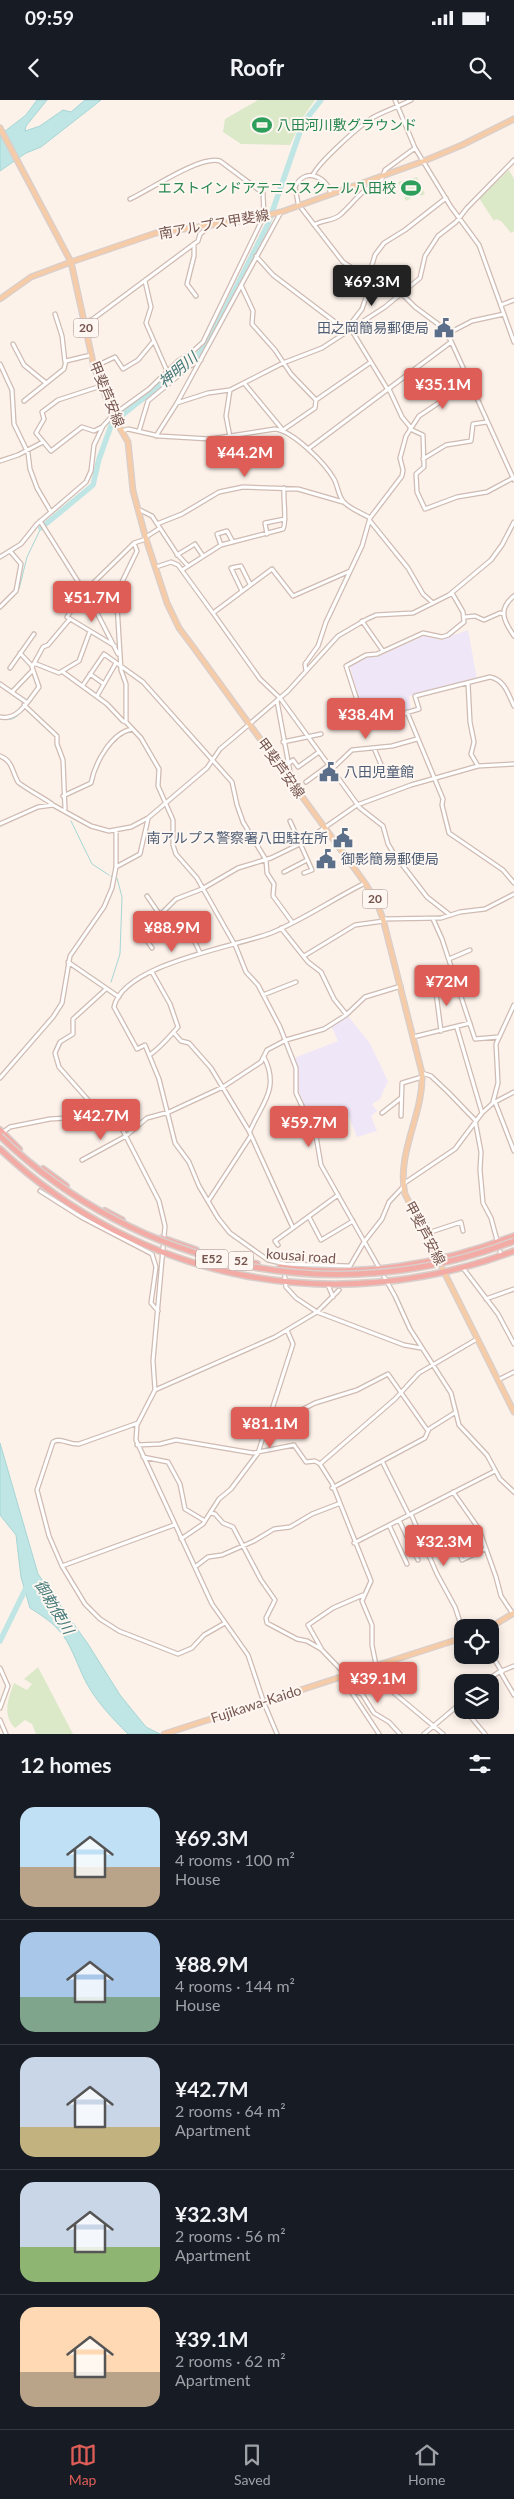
<!DOCTYPE html>
<html lang="en">
<head>
<meta charset="utf-8">
<style>
  :root { --surface:#171b24; --page:#20242c; --text:#f1f3f6; --muted:#9ea1a6; --line:#363941; --accent:#de5e57 }
  body { margin:0; font-family:Lato,"Noto Sans JP",sans-serif; background:var(--page); color:var(--text); height:100vh; display:flex; flex-direction:column; font-size:19px; white-space:nowrap }
  * { box-sizing:border-box; margin:0 }
  p { font-size:16px; color:var(--muted) }
  .icon { flex:none; width:28px; height:28px; fill:none; stroke:currentColor; stroke-width:2; stroke-linecap:round; stroke-linejoin:round }
  .map { position:relative; height:1634px; overflow:hidden }
  .panel { display:flex; flex-direction:column; background:var(--surface); flex:1 }
  .panel>* { flex:none }
  .fabs { position:absolute; left:454px; top:1519px; display:grid; gap:10px }
  .fabs a { display:grid; place-items:center; width:45px; height:45px; border-radius:10px; background:var(--surface); box-shadow:0 2px 8px #0003; font-size:25px }
  .price { position:absolute; translate:-50% -42px; padding:0 11px; border-radius:5px; background:var(--accent); color:#fff; font-size:16px; line-height:32px; filter:drop-shadow(0 1px 2px #0008) }
  .price::after { content:''; position:absolute; left:50%; top:30px; width:15px; height:11px; margin-left:-8px; background:inherit; clip-path:polygon(0 0,100% 0,50% 100%) }
  .price.active { background:#222; color:#fff }
  ul { padding:0; list-style:none }
  li { display:flex; align-items:center; gap:15px; height:125px; padding:0 20px }
  li+li { border-top:1px solid var(--line) }
  li span { display:grid; place-items:center; flex:none; width:140px; height:100px; border-radius:15px; color:#555 }
  li>.icon { margin-inline-start:auto }
  span .icon { width:60px; height:60px; fill:#fffc; stroke-width:1 }
  li b { font-size:21px }
  h2 { display:flex; justify-content:space-between; align-items:center; height:60px; padding:0 20px; font-size:21px }
  .status { display:flex; justify-content:space-between; align-items:center; height:35px; padding:0 25px; background:var(--surface); direction:ltr }
  .status svg { height:14px; fill:currentColor }
  header { display:flex; justify-content:space-between; align-items:center; height:65px; padding:0 20px; background:var(--surface); font-size:22px; font-weight:700 }
  .menu { display:flex; justify-content:space-around; align-items:center; height:70px; border-top:1px solid var(--line); background:var(--surface); font-size:14px; color:var(--muted) }
  .menu a { display:grid; justify-items:center; gap:2px }
  .menu .active { color:var(--accent) }
  .map>svg:first-child { display:block }
  .education { fill:#efe7f8 }
  .green { fill:#dbe9c9 }
  .water { fill:#bfe5e4; stroke:#a6d6d5 }
  .lines { fill:none; stroke-linecap:round; stroke-linejoin:round }
  .stream { stroke:#a6d6d5; stroke-width:1 }
  .river { stroke:#bfe5e4; stroke-width:5.5 }
  .minor-casing { stroke:#cfbbb2; stroke-width:5.5 }
  .major-casing { stroke:#d8cfcd; stroke-width:7 }
  .highway-casing { stroke:#d8cfcd; stroke-width:8 }
  .minor { stroke:#fff; stroke-width:3 }
  .major { stroke:#f6cba7; stroke-width:4.5 }
  .highway { stroke:#f2aca5; stroke-width:5 }
  .highway-bridge-casing { stroke:#d8cfcd; stroke-width:8; stroke-linecap:butt }
  .highway-bridge { stroke:#f2aca5; stroke-width:5 }
  .labels { text-anchor:middle; stroke-width:4; stroke-linejoin:round; paint-order:stroke }
  .shield { fill:#fef6f1; stroke:#9e857f; stroke-width:1 }
  .shield-label { font-size:12px; font-weight:bold; fill:#75554e }
  .leisure-label { font-size:14px; fill:#27864d; stroke:#fef6f1; text-anchor:start }
  .street-label { font-size:14px; fill:#75554e; stroke:#fef6f1 }
  .service-label { font-size:14px; fill:#4e5e75; stroke:#fef6f1; text-anchor:end }
  .water-label { font-size:15px; font-style:italic; fill:#427978; stroke:#fef6f1 }
</style>
</head>
<body>
<div class="status"><b>09:59</b><svg viewBox="0 0 49 12"><path d="M0 12V9h3v3zM5 12V6h3v6zM10 12V3h3v9zM15 12V0h3v12zM26 1h20v11H26zM47 4h2v5h-2z"/></svg></div>
<header><svg class="icon" aria-label="back" viewBox="0 0 24 24"><path d="M15 5l-7 7 7 7"/></svg>Roofr<svg class="icon" aria-label="search" viewBox="0 0 24 24"><circle cx="10" cy="10" r="6"/><path d="M15 15l6 6"/></svg></header>
<div class="map">
<svg width="514" height="1634" viewBox="0 0 514 1634">
  <rect width="100%" height="100%" fill="#fcf2ea"/>
  <path class="education" d="M468,530l9,49 -68,17 2,14 -45,13 -17,-59 19,-8 6,1 9,-3 43,-19 14,5z
    M347,915l22,27 19,39 -8,18 -8,5 5,7 -6,5 6,15 -20,6 -10,-25 -23,10 -3,-4 -10,4 -14,-30 1,-24 -4,-10 44,-17 -7,-16z"/>
  <path class="green" d="M258,0h57l-12,17 -13,28 -49,-1 -18,-12 2,-13z
    M509,70l5,9v52l-3,2 -10,-12 -5,-2 -2,2 -15,-23z
    M417,77l8,17 -4,2 -2,-2 -13,7 -8,-19z
    M38,1567l35,67h-37l-4,-10 -7,-4 -10,8c-13,-13 -7,-29 -1,-45l13,7 5,-6 -8,-5z"/>
  <path class="water" d="M37,0h10l-21,26 -1,5 15,-5 23,-16 8,2 14,-12h16l-60,47 -15,6 -26,18v-36l26,-20z
    M0,1343l38,131 50,70 32,51 26,32 14,7h-32c-17,-17 -35,-36 -45,-58 -16,-36 -17,-46 -53,-68l-9,-31 -5,-42 -16,-20z"/>
  <g class="lines">
    <path class="stream" d="M0,510l19,-21 8,-32 14,-29
      M0,586l26,19 28,26
      M1,619c8,2 15,0 20,-7
      M71,721l21,43 17,11
      M111,776h2
      M111,882l9,-28 2,-57 -5,-19"/>
    <path class="river" d="M41,428l52,-43 6,-26 13,-36 86,-68 12,-16 58,-115 35,-101 18,-23
      M0,1541l28,-57"/>
    <defs>
      <path id="minor" d="M395,0l20,48 36,59 28,38 35,97
        M313,75c5,-12 46,-49 59,-57 12,-7 26,-11 39,-18
        M298,103l-3,-16c9,-20 32,-11 36,7
        M302,109l41,53 39,25 20,7 13,13 27,20 9,14 63,139
        M314,125c8,-5 19,-4 26,-10 14,-12 22,-27 41,-34l4,-11 30,-22
        M194,144v12l-7,28 9,12
        M256,156l17,19 62,47 10,11
        M368,178l7,-23 9,-12 21,-13 41,-32
        M372,180l-10,29 -13,17 39,64
        M145,181l6,26 -5,16 21,48
        M241,185l12,26 -1,13 23,26 16,24 25,26 55,-38
        M501,205l13,-5
        M55,214l7,22 3,26
        M85,222l8,-3 105,-78 2,-7 10,-8
        M447,234l25,-13 32,-7
        M13,244l11,21 22,18
        M0,264l12,26 2,34 14,29 2,16 7,19 14,24
        M94,267l21,-10 8,12 15,-9 15,-18
        M244,283l38,46
        M101,286l-43,14 -16,12 2,7 -8,14 15,18 31,-24 12,4 8,-4
        M389,289l13,28 9,11
        M230,290l-4,26 4,21
        M24,301l40,-32 2,-8 25,-6
        M177,303l31,-10 22,-3 53,-27 39,-15 63,-41 35,-29 5,-22 13,-20 18,-14 11,-14 47,-48
        M410,329l13,6 1,32 -8,7 1,18 8,17 32,-12 30,-5 26,-14
        M283,330l32,-22 1,-8
        M122,331l6,-2 31,7 51,3 65,-10c18,2 50,34 59,50 4,7 4,16 9,22 5,7 19,12 27,17
        M139,331l9,-30 42,-35 11,-6
        M156,336l21,-33 104,-191
        M308,349l143,-107
        M423,359l23,-14 25,-4 2,-17 14,-2
        M0,361l18,-6 25,-13
        M138,409l14,7 25,38 11,12
        M40,421l54,86 24,47
        M370,421l38,47 15,26 10,9
        M157,424l25,-10 37,-22 24,-5 55,2 45,13
        M267,434l-2,-11 20,-4
        M146,437l14,-9
        M134,443l3,8 -16,33 -4,20 4,66 5,14v38l15,16 18,31 -1,17 15,34v25l3,9 21,24 39,69 10,25 12,13 22,42 16,41v25l20,43 5,29 74,131 15,33 41,64 8,32 28,30 13,24 14,13
        M221,445l-4,-11 10,-3 6,11
        M177,455l18,-11 8,12
        M0,457l21,-13 16,-20 49,-42 5,-11 3,-26 9,-19 10,-11 36,-26 29,-28 12,-7 13,-12 61,-126 -1,-23 -43,-32c-20,-6 -70,29 -90,38
        M156,467l15,-5 7,3 35,48
        M182,470l39,-25 62,-16c4,-6 0,-30 1,-41
        M350,471l-57,25 -21,-27 -59,44 47,66 20,19 80,110 23,18 5,18 6,10 33,43 23,18
        M242,491l-11,-23 10,-2 9,18
        M452,493l11,19 1,10 -16,13 -6,2 -19,-4 -46,21 -11,1 -20,11 19,59 54,-16 -4,-13 75,-19c15,3 18,17 24,29
        M514,496c-16,13 -11,24 0,40
        M0,507l16,-16 5,-27 -11,-13
        M465,517l10,-1 9,4 16,-7 4,1
        M362,521l21,30
        M115,546l-48,-29 15,-23 46,-45 6,-6 12,-4
        M20,553l12,13
        M34,563l25,10 20,-12 11,-30
        M10,568l24,-34
        M306,571l-1,-7 13,-18 8,-24 36,-76 8,-28 32,-42 1,-6 -3,-12 6,-22 13,-20 51,-34
        M63,572l44,32 16,17 3,1
        M90,574l14,10
        M468,583l2,39 4,20 -3,12 7,12
        M0,584l26,18
        M83,585l21,-31 39,28 89,100 5,23 6,17 23,38 1,13 7,11 -1,12 19,26
        M12,592l20,-21
        M97,596l19,-33
        M277,601l14,76 -2,1
        M24,605l33,31v8l6,16 2,49
        M407,612l36,87 -1,6 7,28 54,37 11,13
        M0,617c18,4 29,-17 39,-30l-7,-20 11,-20 5,-2 21,-25
        M283,642l38,-8
        M374,648l11,26 -4,2
        M0,656c13,5 12,16 18,26 2,3 29,18 34,22
        M288,664l5,-4 5,7 21,-15
        M332,669l20,-19 40,-4 25,-7
        M306,682l23,-17
        M63,696l28,-13c4,-20 20,-50 41,-54
        M290,721l22,49 -8,3
        M0,724l38,-17 15,-2 38,21 18,5 22,-4 17,-9 59,-50 13,-19 12,-10 56,-48 50,-55 29,-17 9,-4 37,-2 36,-18 42,-35 11,-15 12,-23
        M116,767l24,-13 8,-35
        M284,772l23,-12
        M365,783c-32,16 -62,37 -94,50 -37,14 -148,31 -157,74l23,42 8,-4 14,34 16,64 14,19 10,24 19,32 12,15 38,27 17,4 65,2 14,-24 18,-23 7,-17 14,-15
        M147,796l13,19
        M383,819l58,-1 19,-6 25,-3 29,-15
        M433,819l9,20 33,100 23,-2
        M281,828l27,34 13,10 13,27 12,15
        M152,848l-4,-6 16,-13 3,-5
        M200,853c-5,-11 -12,-27 -23,-33l-10,4 -7,-9 16,-16 26,-10 36,-21 33,-10 33,-16 53,-37 54,-20 67,-19 36,-2
        M304,856l51,-31 29,-4
        M449,859l21,-9
        M68,862l51,35
        M435,885l6,46
        M263,895l33,-13
        M457,928l25,85
        M174,933l7,8 8,2 22,25 38,63 44,97 -18,13 3,4
        M413,937l57,-14
        M151,954c11,-8 18,-17 27,-27l-8,-23 -18,-32
        M422,973l9,3 17,16 27,28 6,32 -1,18 3,33 8,15 10,37
        M0,978l53,-61 9,-14 8,-47 34,-49 8,-19 4,-21v-36
        M493,1002l5,-19 -2,-39 18,-39
        M495,1002l19,49
        M382,1013l19,-15
        M401,1016l1,-33 20,-6
        M100,1019l-11,-18 -30,-34 -4,-14 5,-11 13,-8v-15l33,-30
        M250,1031c12,-28 30,-42 14,-74
        M2,1033l8,-6 40,-8 17,-1 12,4 39,-1 41,80 6,25 -12,135 2,29 -18,35 -1,15 76,164 36,51 16,48 13,31
        M82,1060l44,-24 21,-18 22,-6 54,-25 38,-25 6,-12 19,-10 38,-11 22,-14 19,-18 36,-11
        M403,1084l52,-35 27,-36 11,-10 21,-11
        M40,1091l41,26 71,37 4,13 -5,36 7,8
        M209,1100l41,-63
        M309,1117l12,23 32,-19
        M293,1128l45,-33
        M425,1134l36,-12 2,9
        M463,1168l35,46 16,30
        M284,1170l2,17 10,11 21,14 87,33 17,3
        M328,1185l5,12
        M486,1199l28,-10
        M498,1280l16,-8
        M155,1290l120,-53 42,-25 22,-22
        M138,1323l-59,21c-10,1 -18,-7 -26,-2l-16,48 12,46 13,30 23,38 15,15 19,12 59,23 14,-6 12,-13 21,-12
        M266,1328l49,-25 42,-13 31,-16 40,57
        M137,1345l23,-1 16,-4 77,13 41,-8 12,17 9,-1 5,3 12,19 39,98 -9,20 10,24v20l4,20
        M143,1357l25,5 12,22 5,25 20,12
        M382,1361l27,54
        M320,1364l75,-65 24,-26 58,-34
        M332,1388l93,-50 4,-9 27,-17
        M453,1392l26,37 17,48 5,19 12,18
        M211,1413l4,1 8,9 10,4 28,53 14,20 -9,18 1,5 30,16 10,2 14,8 24,25
        M411,1414l26,60 18,33 7,21
        M399,1420l19,40
        M389,1425l18,39
        M181,1439l22,-15 16,-25 12,-10 27,-36 35,-109 -6,-14
        M354,1443l141,-72
        M457,1447l5,13 23,-11
        M62,1466l112,-41
        M195,1467l13,-10 14,-2 32,-14 20,-12 16,-2 22,-13 26,-10
        M321,1548l-13,-23 25,-17 30,-13
        M490,1552l12,20
        M0,1568l8,18 -8,22
        M501,1573l13,22
        M346,1574l6,19 27,41
        M484,1582l15,-10 15,-6
        M351,1590l11,4 12,19 15,9 11,12
        M394,1593l49,41
        M465,1610l20,24
        M0,1620l6,14
        M424,1634l38,-32"/>
      <path id="major" d="M0,28l71,134 23,105 20,51 14,24 5,49 13,48 21,64 12,25 15,20 171,235 12,20 6,16 39,154c2,41 -26,80 -17,121l109,218
        M0,199l31,-22 40,-15 85,-29 90,-13 35,-8 143,-51 38,-16 52,-26
        M489,1528l25,-15
        M164,1634l298,-96"/>
      <path id="highway" d="M0,1030l19,19
        M0,1049c140,132 334,170 514,102
        M43,1069l23,17
        M105,1111l17,9
        M162,1138l34,12
        M226,1158l31,6
        M280,1167c79,11 160,-2 234,-31"/>
    </defs>
    <use href="#minor" class="minor-casing"/>
    <use href="#major" class="major-casing"/>
    <use href="#highway" class="highway-casing"/>
    <use href="#minor" class="minor"/>
    <use href="#major" class="major"/>
    <use href="#highway" class="highway"/>
    <defs>
      <path id="highway-bridge" d="M0,1036c138,133 334,175 514,105"/>
    </defs>
    <use href="#highway-bridge" class="highway-bridge-casing"/>
    <use href="#highway-bridge" class="highway-bridge"/>
  </g>
  <defs>
    <symbol id="stadium-bare" viewBox="-9 -9 18 18"><path d="M0-5a6.5 5 0 1 0 0 10a6.5 5 0 1 0 0-10ZM-3.5-1.8h7v3.6h-7Z" fill="#2e9e5b" stroke="#fef6f1" stroke-width="2.5" paint-order="stroke"/></symbol>
    <symbol id="civic-bare" viewBox="-9 -9 18 18"><path d="M-.6-6.5H3V-4.5H.6V-3L4-1V1h2V6H-6V1h2V-1L-.6-3ZM-1.2 2.5V6h2.4V2.5Z" fill="#5c6f8a" stroke="#fef6f1" stroke-width="2.5" paint-order="stroke"/></symbol>
  </defs>
  <g fill-rule="evenodd">
    <use href="#stadium-bare" x="248" y="11" width="28" height="28"/>
    <use href="#stadium-bare" x="397" y="74" width="28" height="28"/>
    <use href="#civic-bare" x="430" y="214" width="28" height="28"/>
    <use href="#civic-bare" x="315" y="658" width="28" height="28"/>
    <use href="#civic-bare" x="329" y="724" width="28" height="28"/>
    <use href="#civic-bare" x="312" y="745" width="28" height="28"/>
  </g>
  <g class="labels">
    <g class="shield">
      <rect x="73.5" y="218.5" width="25" height="19" rx="4"/>
      <rect x="362.5" y="789.5" width="25" height="19" rx="4"/>
      <rect x="196" y="1149.5" width="32" height="19" rx="4"/>
      <rect x="228.5" y="1151.5" width="25" height="19" rx="4"/>
    </g>
    <g class="shield-label">
      <text x="86" y="232">20</text>
      <text x="375" y="803">20</text>
      <text x="212" y="1163">E52</text>
      <text x="241" y="1165">52</text>
    </g>
    <g class="leisure-label">
      <text x="277" y="30">八田河川敷グラウンド</text>
      <text x="396" y="93" text-anchor="end">エストインドアテニススクール八田校</text>
    </g>
    <g class="street-label">
      <text transform="translate(214 124) rotate(-10)" y="5">南アルプス甲斐線</text>
      <text transform="translate(107 294) rotate(68)" y="5">甲斐芦安線</text>
      <text transform="translate(281 668) rotate(54)" y="5">甲斐芦安線</text>
      <text transform="translate(425 1133) rotate(62)" y="5">甲斐芦安線</text>
      <text transform="translate(301 1156) rotate(4)" y="5">kousai road</text>
      <text transform="translate(256 1604) rotate(-18)" y="5">Fujikawa-Kaido</text>
    </g>
    <g class="service-label">
      <text x="429" y="233">田之岡簡易郵便局</text>
      <text x="344" y="677" text-anchor="start">八田児童館</text>
      <text x="328" y="743">南アルプス警察署八田駐在所</text>
      <text x="341" y="764" text-anchor="start">御影簡易郵便局</text>
    </g>
    <g class="water-label">
      <text transform="translate(178 270) rotate(-40)" y="5">神明川</text>
      <text transform="translate(54 1507) rotate(59)" y="5">御勅使川</text>
    </g>
  </g>
</svg>
<div class="fabs">
<a><svg class="icon" aria-label="locate" viewBox="0 0 24 24"><circle cx="12" cy="12" r="6"/><path d="M12 2v4M12 18v4M2 12h4M18 12h4"/></svg></a>
<a><svg class="icon" aria-label="layers" viewBox="0 0 24 24"><path d="M12 4l9 5-9 5-9-5zM3 14l9 5 9-5"/></svg></a>
</div>
<b class="price active" style="left:372px;top:207px">¥69.3M</b>
<b class="price" style="left:443px;top:310px">¥35.1M</b>
<b class="price" style="left:245px;top:378px">¥44.2M</b>
<b class="price" style="left:92px;top:523px">¥51.7M</b>
<b class="price" style="left:366px;top:640px">¥38.4M</b>
<b class="price" style="left:172px;top:853px">¥88.9M</b>
<b class="price" style="left:447px;top:907px">¥72M</b>
<b class="price" style="left:101px;top:1041px">¥42.7M</b>
<b class="price" style="left:309px;top:1048px">¥59.7M</b>
<b class="price" style="left:270px;top:1349px">¥81.1M</b>
<b class="price" style="left:444px;top:1467px">¥32.3M</b>
<b class="price" style="left:378px;top:1604px">¥39.1M</b>
</div>
<section class="panel">
<h2>12 homes<svg class="icon" aria-label="filters" viewBox="0 0 24 24"><path d="M4 7h16M4 17h16"/><circle cx="9" cy="7" r="2"/><circle cx="15" cy="17" r="2"/></svg></h2>
<ul>
<li><span style="background:linear-gradient(#bfe0f5 60%,#b9a48a 0)"><svg class="icon" aria-label="home" viewBox="0 0 24 24"><path d="M3 11l9-7 9 7M6 9v11h12V9"/></svg></span><div><b>¥69.3M</b><p>4 rooms · 100 m²</p><p>House</p></div></li>
<li><span style="background:linear-gradient(#a9c7e8 65%,#7fa58c 0)"><svg class="icon" aria-label="home" viewBox="0 0 24 24"><path d="M3 11l9-7 9 7M6 9v11h12V9"/></svg></span><div><b>¥88.9M</b><p>4 rooms · 144 m²</p><p>House</p></div></li>
<li><span style="background:linear-gradient(#c9d6e8 70%,#c2b280 0)"><svg class="icon" aria-label="home" viewBox="0 0 24 24"><path d="M3 11l9-7 9 7M6 9v11h12V9"/></svg></span><div><b>¥42.7M</b><p>2 rooms · 64 m²</p><p>Apartment</p></div></li>
<li><span style="background:linear-gradient(#c9d6e8 65%,#8fb573 0)"><svg class="icon" aria-label="home" viewBox="0 0 24 24"><path d="M3 11l9-7 9 7M6 9v11h12V9"/></svg></span><div><b>¥32.3M</b><p>2 rooms · 56 m²</p><p>Apartment</p></div></li>
<li><span style="background:linear-gradient(#ffd9b3 65%,#b9a48a 0)"><svg class="icon" aria-label="home" viewBox="0 0 24 24"><path d="M3 11l9-7 9 7M6 9v11h12V9"/></svg></span><div><b>¥39.1M</b><p>2 rooms · 62 m²</p><p>Apartment</p></div></li>
</ul>
</section>
<nav class="menu">
<a class="active"><svg class="icon" aria-label="map" viewBox="0 0 24 24"><path d="M3 6l6-2 6 2 6-2v14l-6 2-6-2-6 2zM9 4v14M15 6v14"/></svg>Map</a>
<a><svg class="icon" aria-label="saved" viewBox="0 0 24 24"><path d="M7 4h10v16l-5-4-5 4z"/></svg>Saved</a>
<a><svg class="icon" aria-label="home" viewBox="0 0 24 24"><path d="M3 11l9-7 9 7M6 9v11h12V9"/></svg>Home</a>
</nav>
</body>
</html>
